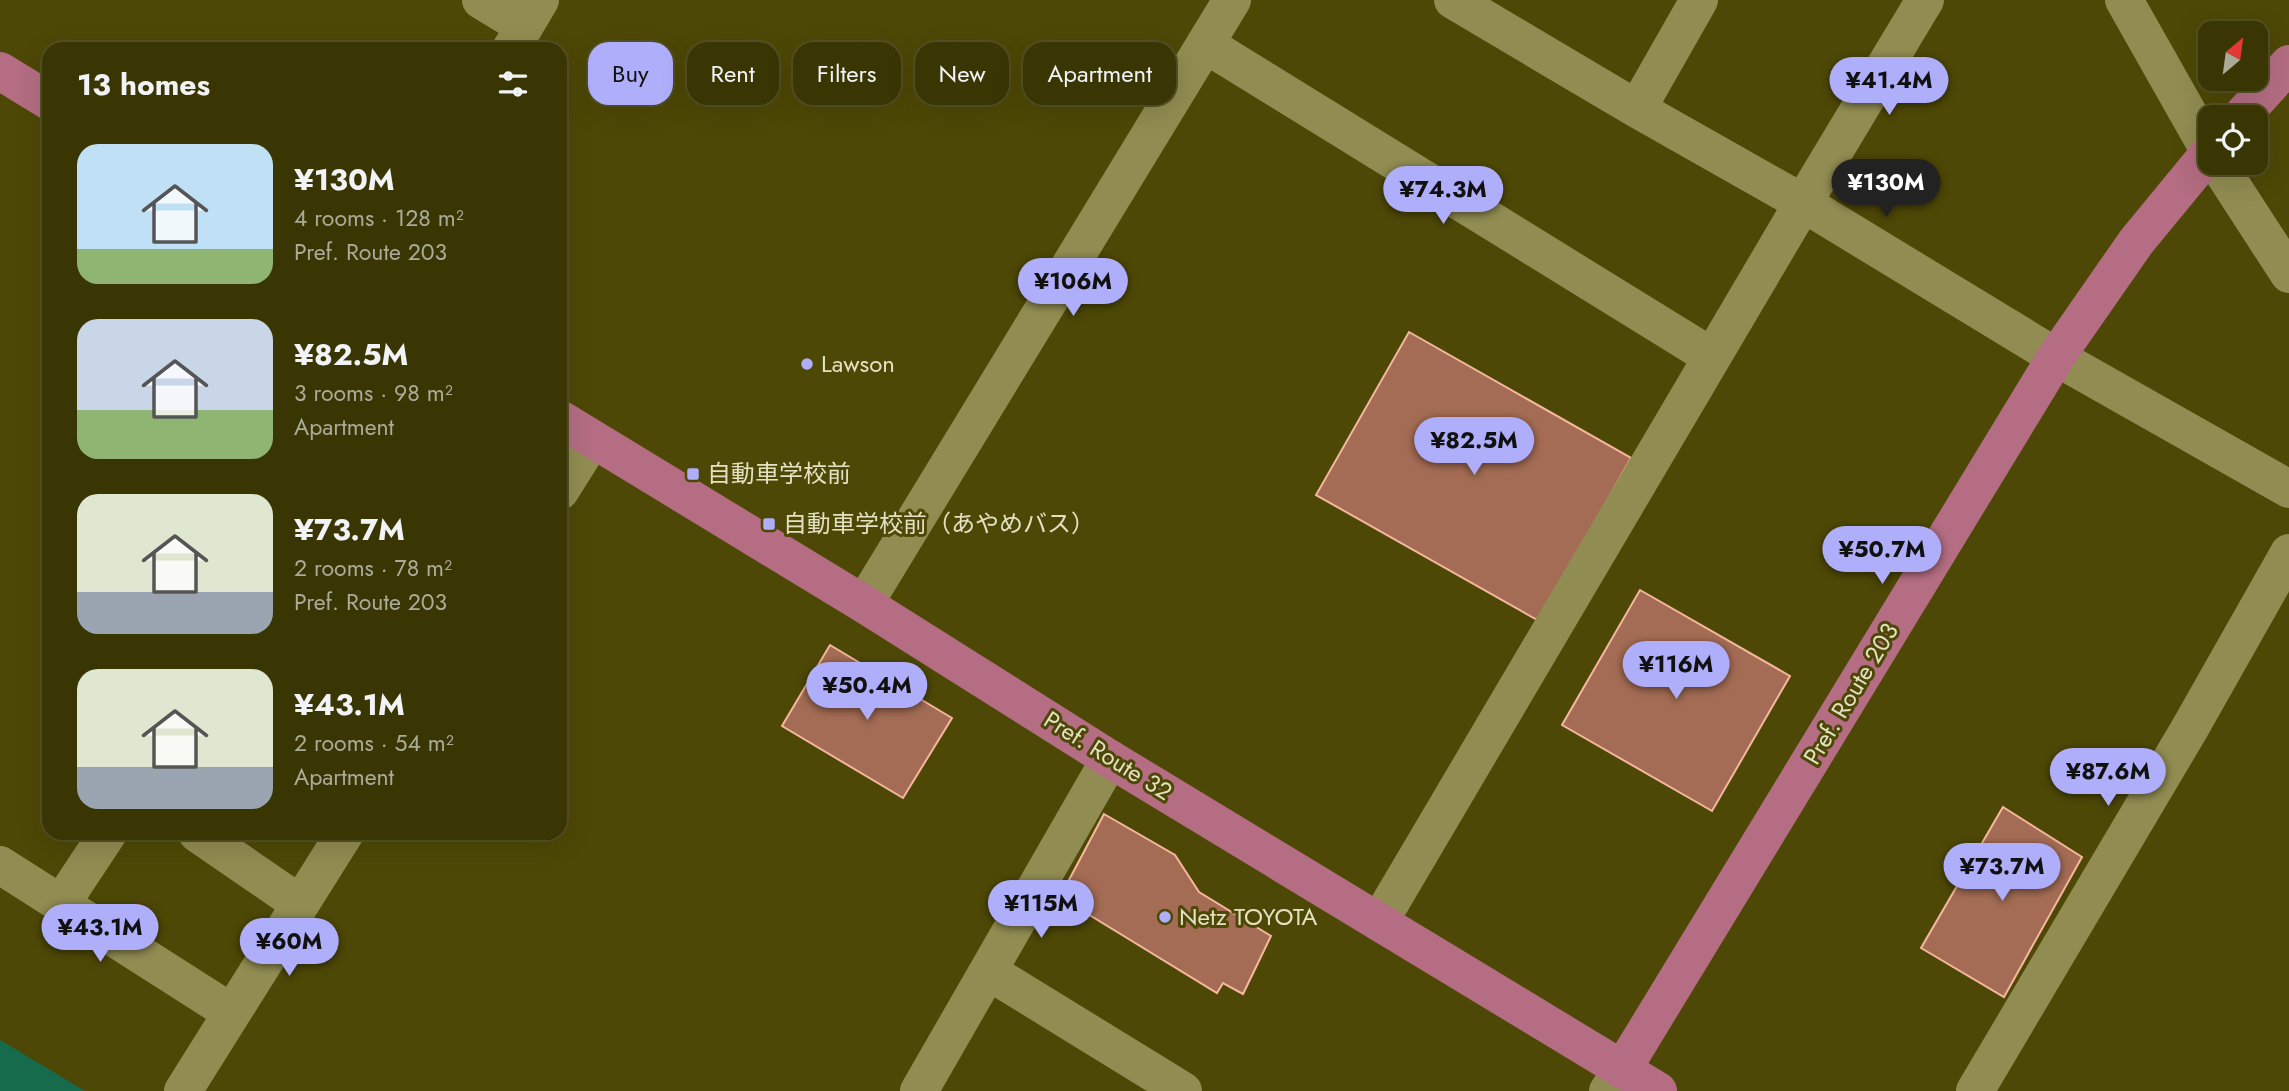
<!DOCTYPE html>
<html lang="en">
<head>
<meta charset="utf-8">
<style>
  :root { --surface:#3a3604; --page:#413e0e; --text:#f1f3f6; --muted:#abab9a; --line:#545026; --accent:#afaefa }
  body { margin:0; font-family:Jost,"Noto Sans JP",sans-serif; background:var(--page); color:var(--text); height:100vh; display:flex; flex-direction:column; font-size:26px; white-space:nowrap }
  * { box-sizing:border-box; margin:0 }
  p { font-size:23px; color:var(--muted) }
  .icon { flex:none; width:38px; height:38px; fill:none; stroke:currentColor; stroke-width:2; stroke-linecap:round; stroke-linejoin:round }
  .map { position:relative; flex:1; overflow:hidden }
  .panel { position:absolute; left:42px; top:42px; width:525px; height:798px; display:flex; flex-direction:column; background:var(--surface); border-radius:21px; box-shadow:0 7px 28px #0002,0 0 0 2px var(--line) }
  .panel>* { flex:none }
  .hud { position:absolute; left:588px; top:42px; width:665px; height:63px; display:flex; gap:14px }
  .needle { width:46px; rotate:29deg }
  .fabs { position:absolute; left:2198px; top:21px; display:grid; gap:14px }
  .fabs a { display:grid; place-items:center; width:70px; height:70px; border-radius:14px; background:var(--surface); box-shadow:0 7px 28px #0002,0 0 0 2px var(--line); font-size:35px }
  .price { position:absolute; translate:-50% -60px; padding:0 16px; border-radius:24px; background:var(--accent); color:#111; font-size:23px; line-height:46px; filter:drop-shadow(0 2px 4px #0008) }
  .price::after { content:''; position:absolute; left:50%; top:42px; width:21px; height:16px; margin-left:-10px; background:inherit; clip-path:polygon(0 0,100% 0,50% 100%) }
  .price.active { background:#222; color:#fff }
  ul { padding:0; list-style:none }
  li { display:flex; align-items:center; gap:21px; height:175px; padding:0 35px }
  li span { display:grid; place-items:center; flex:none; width:196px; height:140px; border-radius:21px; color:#555 }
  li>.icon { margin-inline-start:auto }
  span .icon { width:84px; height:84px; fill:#fffc; stroke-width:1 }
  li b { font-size:30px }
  h2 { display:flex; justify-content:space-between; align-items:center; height:84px; padding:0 35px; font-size:30px }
  .pill { padding:0 24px; border-radius:21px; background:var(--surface); box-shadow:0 7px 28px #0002,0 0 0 2px var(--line); font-size:24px; line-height:63px }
  .pill.active { background:var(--accent); color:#111 }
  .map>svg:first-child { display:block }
  .green { fill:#166b4d }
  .building { fill:#a46c54; stroke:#f5b79d; stroke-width:2 }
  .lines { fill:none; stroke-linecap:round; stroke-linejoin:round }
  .minor { stroke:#918c51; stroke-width:38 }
  .major { stroke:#b46d82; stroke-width:38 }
  .poi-dot { fill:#afaefa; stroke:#4e4806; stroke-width:2.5 }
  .labels { text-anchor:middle; stroke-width:6; stroke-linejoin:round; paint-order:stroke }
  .poi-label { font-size:24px; fill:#e3e1c2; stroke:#4e4806; text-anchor:start }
  .street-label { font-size:24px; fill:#e3e1c2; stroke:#4e4806 }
</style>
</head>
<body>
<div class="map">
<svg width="2289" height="1091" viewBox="0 0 2289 1091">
  <rect width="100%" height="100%" fill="#4e4806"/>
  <path class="green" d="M0,1040l85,51h-85z"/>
  <path class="building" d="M1409,332l222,126 -92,163 -223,-126z
    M1640,590l150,86 -78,135 -150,-86z
    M830,645l122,73 -49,80 -121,-72z
    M2003,807l79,50 -78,140 -83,-49z
    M1104,814l71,41 24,37 72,44 -28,58 -20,-11 -6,10 -157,-96z"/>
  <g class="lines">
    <path class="minor" d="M481,0l43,26
      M1453,0l184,109 166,94 253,154 233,132
      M2124,0l86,152
      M1205,44l507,313
      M511,49l29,-49
      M1637,109l62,-109
      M2217,163l72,111
      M560,491l32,-51
      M864,604l368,-604
      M197,833l103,71
      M0,865l232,148
      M61,904l47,-71
      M1379,922l424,-719 122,-203
      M988,971l195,120
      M183,1091l162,-258
      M919,1091l191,-332
      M1608,1091l14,-21
      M1975,1091l215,-363 99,-175"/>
    <path class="major" d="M0,71l49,30
      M2241,117l48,-53
      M560,419l304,185 246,155 548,332
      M1622,1070l434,-713 80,-115 74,-90"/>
  </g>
  <g class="poi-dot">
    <circle cx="807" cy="364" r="7"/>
    <rect x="686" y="467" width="14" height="14" rx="3.5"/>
    <rect x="762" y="517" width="14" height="14" rx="3.5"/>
    <circle cx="1165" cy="917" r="7"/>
  </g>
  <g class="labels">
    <g class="poi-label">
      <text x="821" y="372">Lawson</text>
      <text x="707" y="482">自動車学校前</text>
      <text x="783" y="532">自動車学校前（あやめバス）</text>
      <text x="1179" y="925">Netz TOYOTA</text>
    </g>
    <g class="street-label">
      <text transform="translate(1851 694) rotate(-59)" y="8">Pref. Route 203</text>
      <text transform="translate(1108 756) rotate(32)" y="8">Pref. Route 32</text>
    </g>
  </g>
</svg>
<div class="fabs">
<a><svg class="needle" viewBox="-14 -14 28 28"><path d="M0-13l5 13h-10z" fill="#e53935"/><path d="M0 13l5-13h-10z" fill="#abab9a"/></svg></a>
<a><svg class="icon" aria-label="locate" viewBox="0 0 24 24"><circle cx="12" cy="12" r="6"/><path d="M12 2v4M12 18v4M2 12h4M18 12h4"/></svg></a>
</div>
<b class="price" style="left:1889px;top:117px">¥41.4M</b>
<b class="price active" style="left:1886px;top:219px">¥130M</b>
<b class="price" style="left:1443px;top:226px">¥74.3M</b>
<b class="price" style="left:1073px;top:318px">¥106M</b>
<b class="price" style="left:1474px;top:477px">¥82.5M</b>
<b class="price" style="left:1882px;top:586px">¥50.7M</b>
<b class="price" style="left:1676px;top:701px">¥116M</b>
<b class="price" style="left:867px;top:722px">¥50.4M</b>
<b class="price" style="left:2108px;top:808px">¥87.6M</b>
<b class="price" style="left:2002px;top:903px">¥73.7M</b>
<b class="price" style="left:1041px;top:940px">¥115M</b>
<b class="price" style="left:100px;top:964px">¥43.1M</b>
<b class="price" style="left:289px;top:978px">¥60M</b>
<div class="hud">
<a class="pill active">Buy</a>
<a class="pill">Rent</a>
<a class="pill">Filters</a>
<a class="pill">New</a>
<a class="pill">Apartment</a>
</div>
<section class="panel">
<h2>13 homes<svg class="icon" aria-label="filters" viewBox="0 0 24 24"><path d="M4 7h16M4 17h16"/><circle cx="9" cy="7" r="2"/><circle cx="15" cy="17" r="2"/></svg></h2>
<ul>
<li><span style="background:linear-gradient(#bfe0f5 75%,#8fb573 0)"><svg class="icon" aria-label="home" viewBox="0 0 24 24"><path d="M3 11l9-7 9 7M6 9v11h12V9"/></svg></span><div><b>¥130M</b><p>4 rooms · 128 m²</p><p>Pref. Route 203</p></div></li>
<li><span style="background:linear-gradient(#c9d6e8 65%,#8fb573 0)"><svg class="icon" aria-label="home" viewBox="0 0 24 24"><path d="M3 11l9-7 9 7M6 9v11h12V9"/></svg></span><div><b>¥82.5M</b><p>3 rooms · 98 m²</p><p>Apartment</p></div></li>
<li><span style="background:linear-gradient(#dfe7d0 70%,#9aa5b1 0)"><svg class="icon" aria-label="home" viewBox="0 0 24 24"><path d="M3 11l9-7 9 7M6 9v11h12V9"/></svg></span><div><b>¥73.7M</b><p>2 rooms · 78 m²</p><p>Pref. Route 203</p></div></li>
<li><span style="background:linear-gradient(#dfe7d0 70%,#9aa5b1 0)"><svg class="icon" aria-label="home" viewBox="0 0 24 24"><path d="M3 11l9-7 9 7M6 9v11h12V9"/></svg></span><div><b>¥43.1M</b><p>2 rooms · 54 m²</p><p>Apartment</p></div></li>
</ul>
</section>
</div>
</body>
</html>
